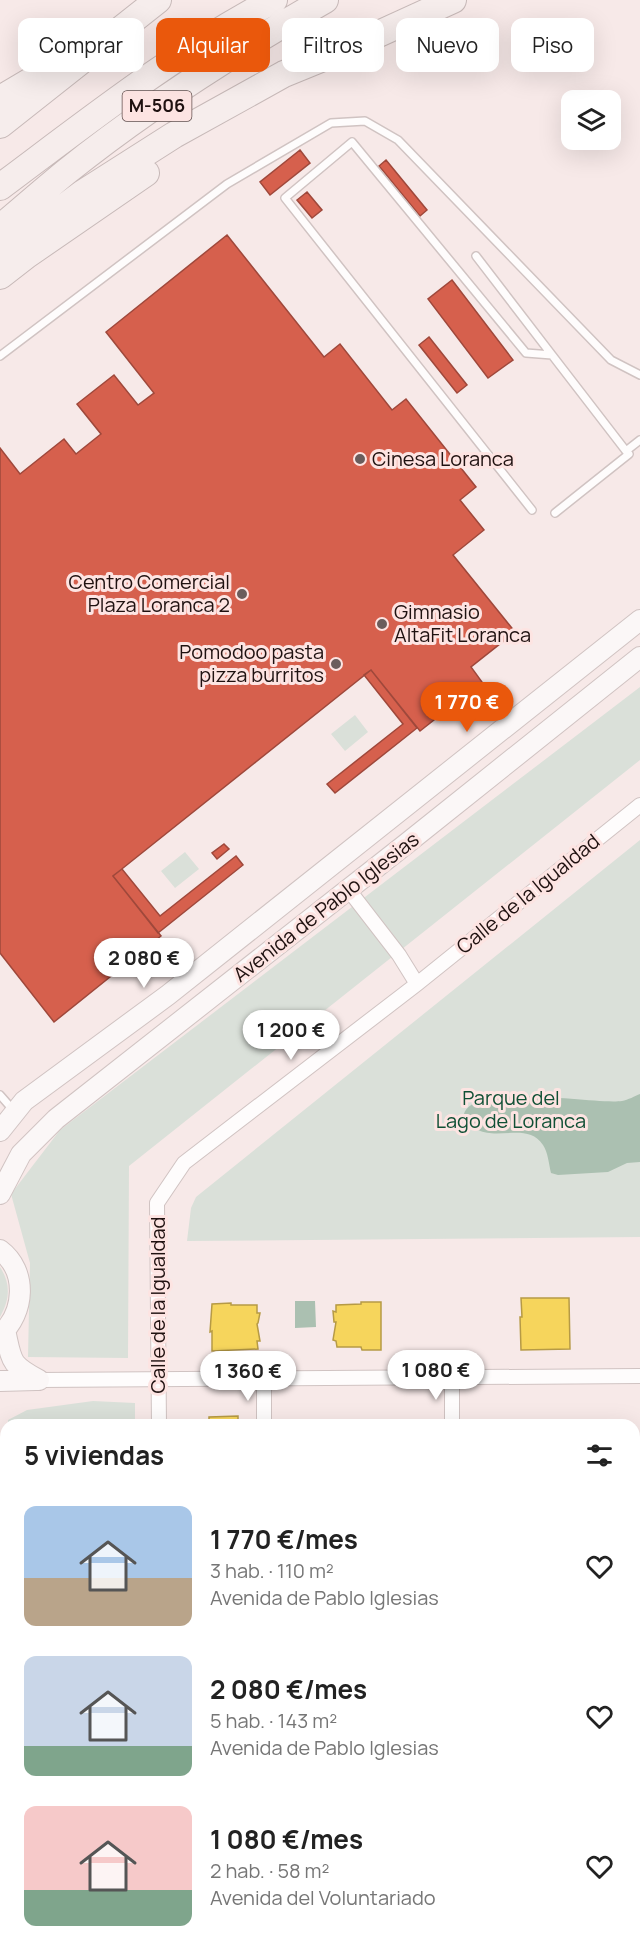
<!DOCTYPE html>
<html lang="es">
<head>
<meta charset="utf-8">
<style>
  :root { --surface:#fff; --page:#f2f2f2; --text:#222; --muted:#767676; --accent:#ea580c }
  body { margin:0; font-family:Manrope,sans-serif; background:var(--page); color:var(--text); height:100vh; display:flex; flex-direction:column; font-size:22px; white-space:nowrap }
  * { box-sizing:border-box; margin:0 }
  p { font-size:20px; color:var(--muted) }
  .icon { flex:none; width:33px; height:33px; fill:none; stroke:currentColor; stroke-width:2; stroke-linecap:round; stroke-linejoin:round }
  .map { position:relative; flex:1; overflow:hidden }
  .drawer { position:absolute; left:0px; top:1419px; width:640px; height:534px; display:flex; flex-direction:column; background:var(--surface); border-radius:18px 18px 0 0; box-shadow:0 6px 24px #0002 }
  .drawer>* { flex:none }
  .top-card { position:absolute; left:18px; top:18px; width:604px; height:54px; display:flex; gap:12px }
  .controls { position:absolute; left:561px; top:90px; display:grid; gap:12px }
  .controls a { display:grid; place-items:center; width:60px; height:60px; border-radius:12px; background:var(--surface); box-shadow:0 6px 24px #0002; font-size:30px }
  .price { position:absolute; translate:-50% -51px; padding:0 14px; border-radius:21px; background:#fff; color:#222; font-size:20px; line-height:39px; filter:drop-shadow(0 2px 3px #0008) }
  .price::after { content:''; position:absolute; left:50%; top:36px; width:18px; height:14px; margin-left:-9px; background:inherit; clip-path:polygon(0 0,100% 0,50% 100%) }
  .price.on { background:var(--accent); color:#fff }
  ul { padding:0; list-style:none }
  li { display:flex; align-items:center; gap:18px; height:150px; padding:0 24px }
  li span { display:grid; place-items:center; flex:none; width:168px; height:120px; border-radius:12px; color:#555 }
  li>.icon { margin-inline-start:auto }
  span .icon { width:72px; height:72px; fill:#fffc; stroke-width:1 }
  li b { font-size:26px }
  h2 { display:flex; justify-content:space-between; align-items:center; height:72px; padding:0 24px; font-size:26px }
  .chip { padding:0 21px; border-radius:12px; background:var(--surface); box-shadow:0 6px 24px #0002; font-size:21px; line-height:54px }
  .chip.on { background:var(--accent); color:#fff }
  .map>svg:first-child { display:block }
  .green { fill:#dae0d9 }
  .water { fill:#abc0b1 }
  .homes { fill:#f6d55c; stroke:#b69a45; stroke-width:1.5 }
  .shops { fill:#d6604d; stroke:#9f483b; stroke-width:1.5 }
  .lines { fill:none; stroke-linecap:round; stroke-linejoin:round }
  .lane-casing { stroke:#d0c3c2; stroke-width:10 }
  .street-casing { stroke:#d0c3c2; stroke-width:16 }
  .secondary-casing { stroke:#d0c3c2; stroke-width:22 }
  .highway-casing { stroke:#c7b9b8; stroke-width:28 }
  .lane { stroke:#fefcfc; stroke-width:7 }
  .street { stroke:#fefcfc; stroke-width:14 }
  .secondary { stroke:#fbf7f7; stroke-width:20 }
  .highway { stroke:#f6edec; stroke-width:26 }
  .poi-dot { fill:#6b5d5c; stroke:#fde4e2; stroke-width:2 }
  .labels { text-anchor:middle; stroke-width:6; stroke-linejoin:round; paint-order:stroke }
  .shield { fill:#fde4e2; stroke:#62504f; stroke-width:1.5 }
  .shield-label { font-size:18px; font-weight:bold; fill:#1f1110 }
  .poi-label { font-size:20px; fill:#1f1110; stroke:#fde4e2; text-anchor:start }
  .street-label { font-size:20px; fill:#1f1110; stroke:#fde4e2 }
  .park-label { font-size:20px; fill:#105035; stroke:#fde4e2 }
</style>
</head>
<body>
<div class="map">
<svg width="640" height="1953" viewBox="0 0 640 1953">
  <rect width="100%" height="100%" fill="#f7e9e8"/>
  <path class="green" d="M640,687v73l-511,406 -1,192 -100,-1 2,-94 -19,-69 49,-64z
    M355,715l13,17 -23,19 -14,-17z
    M640,840v397l-453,4 4,-33 5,-11z
    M185,852l14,17 -24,19 -14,-17z
    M0,1267c11,17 10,32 0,50z
    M93,1401l42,2v22h-127v-5l19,-10z
    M66,1947h66v6h-67z"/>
  <path class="water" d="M640,1094v68l-13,1 -19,9 -50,3 -7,-2c-2,-8 -3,-21 -8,-28 -19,-29 -61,8 -79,-31 10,-33 129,-9 158,-13 6,-1 13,-5 18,-7z
    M295,1301h20l1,26 -21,1z"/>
  <path class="homes" d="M521,1298h48l1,51 -49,1 -1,-33h2z
    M361,1302h20v48h-19l-1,-3h-24l-1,-6 -3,-1 3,-18h-2l-1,-11 3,1v-7l25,-1z
    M231,1303v2h26v8h3l-2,10 -1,1 3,17h-3l1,8 -46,2v-20l-2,1 2,-28z
    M238,1416v9h-29v-8z
    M196,1947h47v6h-47z"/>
  <path class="shops" d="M300,150l10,13 -40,32 -10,-13z
    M386,160l41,50 -7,6 -41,-50z
    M307,192l15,18 -10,8 -15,-18z
    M227,235l97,122 16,-13 52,66 14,-11 70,88 -16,13 24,30 -31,25 62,77 -44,35 11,15 -62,49 -49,-61 -258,206 48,60 -107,86 -54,-69v-505l20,26 44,-35 12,15 25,-20 -24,-30 37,-29 24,30 16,-12 -48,-61z
    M452,280l61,80 -25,18 -60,-79z
    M429,337l38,48 -10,8 -38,-48z
    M371,670l46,58 -82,65 -8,-9 76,-60 -39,-49z
    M224,844l5,5 -12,10 -5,-6z
    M236,856l7,9 -85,68 -45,-57 9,-7 38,47z"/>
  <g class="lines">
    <defs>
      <path id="lane" d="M476,256l76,99
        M0,356l227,-172 104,-61 34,-2 33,19 213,220 29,15
        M532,510l-247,-312 67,-56 174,211 26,2 74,96
        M555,513l74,-59 -3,-3 14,-11
        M0,1095l14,16"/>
      <path id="street" d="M348,889l51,66 18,29
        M452,1377v48
        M264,1379v46
        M39,1380l601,-4
        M159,1425l-2,-222 27,-40 233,-179 223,-179
        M634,1478h6
        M634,1626l6,-4
        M634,1761h6
        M634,1862h6
        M267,1947v6
        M457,1947v6
        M168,1953v-6"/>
      <path id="secondary" d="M0,1131l24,-30 144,-106 472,-375
        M0,1194l21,-40 35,-35 350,-275 234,-187
        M0,1250c28,21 25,63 0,85
        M5,1330c7,31 4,34 34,50
        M0,1381l36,-1
        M0,1550l6,32
        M0,1723l6,62
        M0,1825l6,-4
        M0,1908l6,3
        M9,1953v-6
        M41,1953v-6"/>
      <path id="highway" d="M0,99l44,-26
        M0,125l158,-125
        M0,187c87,-65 178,-137 274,-187
        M0,228c22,-19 44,-38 66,-56 81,-65 169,-121 259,-172
        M0,255l83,-62 91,-58 110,-61 66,-27 103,-47
        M0,276l27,-21 119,-82"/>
    </defs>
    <use href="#lane" class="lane-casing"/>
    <use href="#street" class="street-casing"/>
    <use href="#secondary" class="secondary-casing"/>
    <use href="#highway" class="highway-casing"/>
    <use href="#lane" class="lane"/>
    <use href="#street" class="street"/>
    <use href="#secondary" class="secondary"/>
    <use href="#highway" class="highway"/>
  </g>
  <g class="poi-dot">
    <circle cx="360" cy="459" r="6"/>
    <circle cx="242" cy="594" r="6"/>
    <circle cx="382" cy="624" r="6"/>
    <circle cx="336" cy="664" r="6"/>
  </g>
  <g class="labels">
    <rect class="shield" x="122.5" y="91" width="69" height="30" rx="4.5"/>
    <g class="shield-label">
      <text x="157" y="112">M-506</text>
    </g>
    <g class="poi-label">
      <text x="372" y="466">Cinesa Loranca</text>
      <text x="230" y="589" text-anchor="end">Centro Comercial<tspan x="230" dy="23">Plaza Loranca 2</tspan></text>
      <text x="394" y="619">Gimnasio<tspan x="394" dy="23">AltaFit Loranca</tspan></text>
      <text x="324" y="659" text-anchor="end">Pomodoo pasta<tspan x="324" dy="23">pizza burritos</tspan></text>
    </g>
    <g class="street-label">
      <text transform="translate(528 894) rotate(-39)" y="7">Calle de la Igualdad</text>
      <text transform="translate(326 907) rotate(-38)" y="7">Avenida de Pablo Iglesias</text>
      <text transform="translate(158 1305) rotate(-90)" y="7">Calle de la Igualdad</text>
    </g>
    <g class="park-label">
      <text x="511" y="1105">Parque del<tspan x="511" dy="23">Lago de Loranca</tspan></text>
    </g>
  </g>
</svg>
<div class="controls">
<a><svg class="icon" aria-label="layers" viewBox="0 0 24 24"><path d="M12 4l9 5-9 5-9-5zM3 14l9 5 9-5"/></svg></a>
</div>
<b class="price on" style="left:467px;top:733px">1 770 €</b>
<b class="price" style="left:144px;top:989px">2 080 €</b>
<b class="price" style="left:291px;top:1061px">1 200 €</b>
<b class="price" style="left:436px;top:1401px">1 080 €</b>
<b class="price" style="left:248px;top:1402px">1 360 €</b>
<div class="top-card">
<a class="chip">Comprar</a>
<a class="chip on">Alquilar</a>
<a class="chip">Filtros</a>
<a class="chip">Nuevo</a>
<a class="chip">Piso</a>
</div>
<section class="drawer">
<h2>5 viviendas<svg class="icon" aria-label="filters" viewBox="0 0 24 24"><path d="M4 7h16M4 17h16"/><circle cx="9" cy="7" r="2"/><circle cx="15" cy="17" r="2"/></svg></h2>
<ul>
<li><span style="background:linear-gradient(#a9c7e8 60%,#b9a48a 0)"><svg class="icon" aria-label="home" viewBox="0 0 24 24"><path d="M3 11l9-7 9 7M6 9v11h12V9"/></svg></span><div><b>1 770 €/mes</b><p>3 hab. · 110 m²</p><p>Avenida de Pablo Iglesias</p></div><svg class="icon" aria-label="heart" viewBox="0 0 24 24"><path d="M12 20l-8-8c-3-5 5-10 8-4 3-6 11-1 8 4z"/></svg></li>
<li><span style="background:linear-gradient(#c9d6e8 75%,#7fa58c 0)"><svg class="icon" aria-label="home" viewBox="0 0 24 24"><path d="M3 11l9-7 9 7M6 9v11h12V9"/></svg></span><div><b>2 080 €/mes</b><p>5 hab. · 143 m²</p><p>Avenida de Pablo Iglesias</p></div><svg class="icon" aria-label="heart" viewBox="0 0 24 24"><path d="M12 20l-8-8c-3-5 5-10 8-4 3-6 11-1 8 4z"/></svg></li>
<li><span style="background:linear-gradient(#f6c9c9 70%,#7fa58c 0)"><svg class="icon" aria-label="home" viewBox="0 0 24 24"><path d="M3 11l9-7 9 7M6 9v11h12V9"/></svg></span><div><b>1 080 €/mes</b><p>2 hab. · 58 m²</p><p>Avenida del Voluntariado</p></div><svg class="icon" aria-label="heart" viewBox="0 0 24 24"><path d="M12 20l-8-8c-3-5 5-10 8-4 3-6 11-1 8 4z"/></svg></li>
</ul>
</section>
</div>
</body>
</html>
